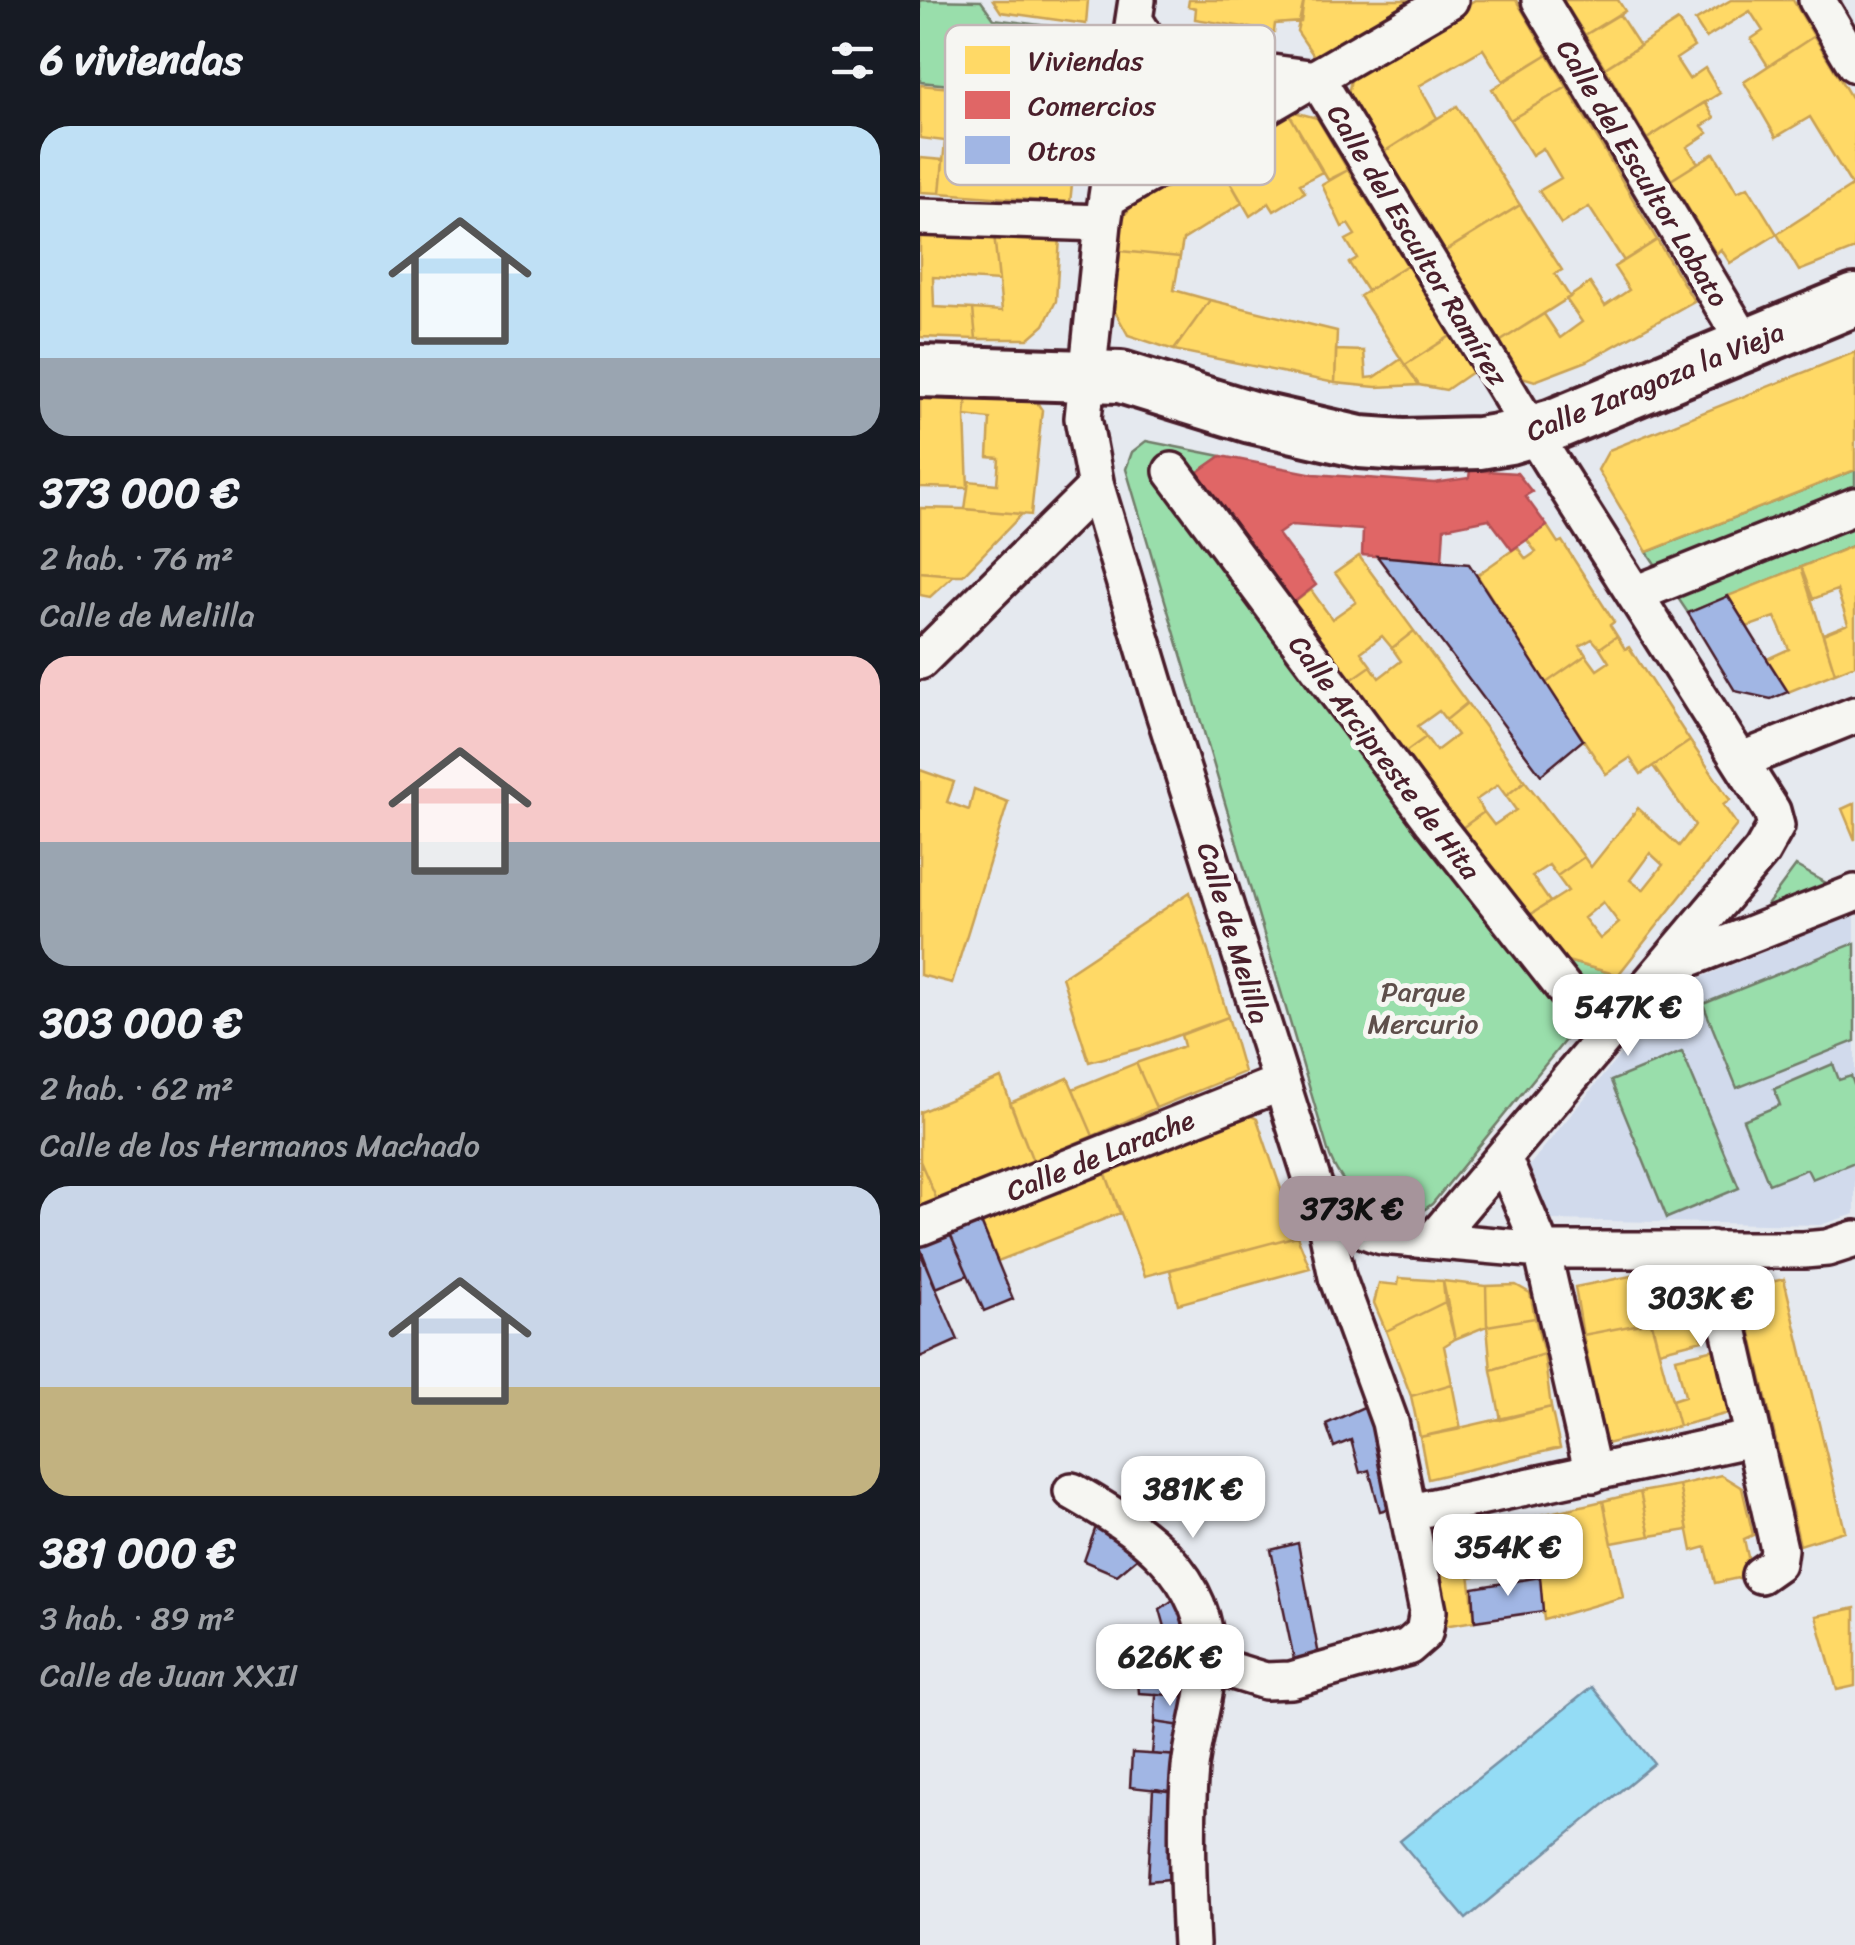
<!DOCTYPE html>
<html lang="es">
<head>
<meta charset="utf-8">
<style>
  :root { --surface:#171b24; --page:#20242c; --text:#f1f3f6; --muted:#9ea1a6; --accent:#a6949b }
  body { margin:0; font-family:Sriracha,sans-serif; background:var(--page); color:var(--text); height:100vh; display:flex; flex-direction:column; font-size:38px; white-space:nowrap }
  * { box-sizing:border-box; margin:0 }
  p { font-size:32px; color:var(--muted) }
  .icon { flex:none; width:55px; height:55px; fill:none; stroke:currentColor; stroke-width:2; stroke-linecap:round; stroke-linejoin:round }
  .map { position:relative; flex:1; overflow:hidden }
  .drawer { display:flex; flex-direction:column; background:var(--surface); width:920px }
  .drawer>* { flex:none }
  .price { position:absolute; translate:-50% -85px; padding:0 22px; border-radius:20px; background:#fff; color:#222; font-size:32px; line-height:65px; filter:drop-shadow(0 2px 5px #0008) }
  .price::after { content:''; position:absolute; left:50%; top:60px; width:30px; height:22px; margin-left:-15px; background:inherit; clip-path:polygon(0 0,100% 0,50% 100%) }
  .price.active { background:var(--accent); color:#111 }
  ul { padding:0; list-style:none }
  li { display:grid; align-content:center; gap:20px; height:530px; padding:0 40px }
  li span { display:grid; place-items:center; height:310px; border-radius:30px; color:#555 }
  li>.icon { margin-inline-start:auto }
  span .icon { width:180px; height:180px; fill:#fffc; stroke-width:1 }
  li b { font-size:42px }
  h2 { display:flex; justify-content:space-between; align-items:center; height:120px; padding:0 40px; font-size:42px }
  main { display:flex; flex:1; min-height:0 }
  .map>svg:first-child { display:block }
  .built { fill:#d1daec }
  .green { fill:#99deab; stroke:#727e6b; stroke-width:2.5 }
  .water { fill:#94dcf5; stroke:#7690a4; stroke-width:2.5 }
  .homes { fill:#ffd966; stroke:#c9a154; stroke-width:2.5; fill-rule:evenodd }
  .shops { fill:#e06666; stroke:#b35154; stroke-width:2.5 }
  .building { fill:#a1b6e4; stroke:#4a1f2b; stroke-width:2.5 }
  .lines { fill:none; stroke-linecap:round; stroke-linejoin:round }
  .street-casing { stroke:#4a1f2b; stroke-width:42 }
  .secondary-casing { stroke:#4a1f2b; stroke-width:58 }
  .street { stroke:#f6f6f2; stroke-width:35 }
  .secondary { stroke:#f6f6f2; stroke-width:50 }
  .labels { text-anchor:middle; stroke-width:10; stroke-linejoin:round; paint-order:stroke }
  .street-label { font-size:28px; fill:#4a1f2b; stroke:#f6f6f2 }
  .park-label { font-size:28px; fill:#5e4f4b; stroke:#f6f6f2 }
  .key { fill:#f6f6f2; stroke:#c2b6b6; stroke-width:2.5 }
  .key-label { font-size:28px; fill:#4a1f2b }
</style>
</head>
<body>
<main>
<section class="drawer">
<h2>6 viviendas<svg class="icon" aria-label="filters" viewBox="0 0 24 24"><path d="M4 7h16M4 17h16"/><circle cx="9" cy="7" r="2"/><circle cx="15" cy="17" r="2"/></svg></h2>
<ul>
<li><span style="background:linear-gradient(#bfe0f5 75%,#9aa5b1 0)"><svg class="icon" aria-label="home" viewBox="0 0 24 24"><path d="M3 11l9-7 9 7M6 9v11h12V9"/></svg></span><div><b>373 000 €</b><p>2 hab. · 76 m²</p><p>Calle de Melilla</p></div></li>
<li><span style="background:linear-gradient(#f6c9c9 60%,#9aa5b1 0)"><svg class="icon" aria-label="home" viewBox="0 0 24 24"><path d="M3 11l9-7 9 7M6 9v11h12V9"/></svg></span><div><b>303 000 €</b><p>2 hab. · 62 m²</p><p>Calle de los Hermanos Machado</p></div></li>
<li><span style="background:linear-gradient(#c9d6e8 65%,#c2b280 0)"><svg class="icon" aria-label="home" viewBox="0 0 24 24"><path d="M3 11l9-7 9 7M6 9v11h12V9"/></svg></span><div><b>381 000 €</b><p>3 hab. · 89 m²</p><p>Calle de Juan XXII</p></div></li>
</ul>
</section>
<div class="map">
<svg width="935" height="1945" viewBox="0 0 935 1945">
  <rect width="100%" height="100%" fill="#e5e9ef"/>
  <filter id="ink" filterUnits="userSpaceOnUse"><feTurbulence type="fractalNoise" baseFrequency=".01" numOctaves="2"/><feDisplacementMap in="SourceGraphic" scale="20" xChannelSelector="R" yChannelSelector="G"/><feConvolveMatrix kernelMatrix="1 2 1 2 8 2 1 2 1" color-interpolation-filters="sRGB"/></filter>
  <g filter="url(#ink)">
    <path class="built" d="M935,915v299l-35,11 -269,-5 -23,-53 147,-179z"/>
    <path class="green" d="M0,0l61,1 13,18 86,11 -6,67 -154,-15z
      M226,441l75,15 -32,23 360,477 69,19 -186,229c-40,34 -87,-10 -102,-47l-204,-688 6,-17z
      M935,470v75l-167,68 -41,-61z
      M876,866l30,17 3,7 -70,26z
      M935,943v98l-118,47 -34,-84z
      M762,1052l57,136 -72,30 -56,-137z
      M913,1064l6,16 12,-4 4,11v75l-43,17 -5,-10 -38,15 -26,-64 37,-15 -6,-16z"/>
    <path class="water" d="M672,1687l62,76 -188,156 -66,-78z"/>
    <path class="homes" d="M73,0h95l-2,24 -85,-12z
      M269,0h115l-3,22 -26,2 -1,8 -79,-13 1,-11 -8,-2z
      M384,0h106l-94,59 -19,-28z
      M555,0h41l32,54 -45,27 -20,-32 -64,37 18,32 -58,37 -32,-55 5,-26z
      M643,0h55l7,11 -40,24z
      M811,0h62l21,36 -46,30 -17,-27 12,-8 -13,-20 -44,27 -11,-17z
      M699,14l21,32 -35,22 -20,-33z
      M758,21l16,26 -18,12 13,20 16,-11 15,25 -73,46 -42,-71z
      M894,36l41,68v80l-3,2 -42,-69 -34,20 -32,-55z
      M628,54l19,33 -57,33 -18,-31z
      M0,85l134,13 -1,11 27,2 -10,92 -130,-10 5,-52 -25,-3z
      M647,87l90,153 -33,21 -35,-54 -28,17 -22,-33 22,-13 -18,-30 -11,7 -22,-35z
      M785,102l9,16 -12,8 6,7 -21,14 11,16 -27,17 -24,-41z
      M537,106l63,99 -81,50 -60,-100z
      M367,110l35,62 -22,12 5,8 -31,19 -5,-8 -19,13 -36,-62z
      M367,110l30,8 31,52 -20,10z
      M794,153l23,39 11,-5 29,47 -47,29 -9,-14 -5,5 -45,-74z
      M294,154l28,49 -59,37 -3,17 -60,-6 3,-34 9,-11z
      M0,158l23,2 -3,33 -20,-1z
      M428,170l59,95 -40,26 -18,-28 8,-5 -11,-18 9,-5 -7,-11 -6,3 -20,-42z
      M935,184v65l-56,22 -22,-37z
      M600,205l42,65 -7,4 15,23 -77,49 -54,-91z
      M0,231l74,3 5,47 -66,-4 1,30 39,2 3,30 -56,-2z
      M74,234l66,3 -4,64 -12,24 -16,14h-52l-3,-30 29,2z
      M737,240l37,61 -107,60 -52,20 -23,-7 -19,-28 51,-32 16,24 22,-16 -16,-23 24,-16 15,23 24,-16 -15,-23z
      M200,251l60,6 -6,33 36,10 -36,50 -46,-15 -15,-27z
      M487,265l45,70 -47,30 -45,-69z
      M290,300l127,31 -2,52 -161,-33z
      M532,335l23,35 -29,20 -27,-5 -14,-20z
      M416,350l28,1 2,27 9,-1 26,-18 18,26 -43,2 -41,-4z
      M935,352v118l-208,82 -49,-82 11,-20z
      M0,386l48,1 -3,29 3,72 -48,-1z
      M48,387l62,5 12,18 -11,105 -66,-6 4,-28 28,3 2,-26 -11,-1 2,-38 -25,-3z
      M0,508l45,1 57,5 -59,61h-9l-34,-3z
      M627,526l11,17 4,-2 52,81 -4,3 7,11 -17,12 -8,-9 -12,7 6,9 -40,28 -69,-108 40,-28 9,12 10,-7 -9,-12z
      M935,545v120l-20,8 -12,-39 25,-10 -11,-34 -24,9 -12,-32z
      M439,556l55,75 -22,17 -10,-12 -21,16 10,14 -30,21 -58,-76 28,-21 21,29 24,-17 -21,-29z
      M881,567l34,106 -47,19 -21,-33 22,-10 -14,-32 -28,10 -19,-31z
      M0,572l34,3 -24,22 -10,-2z
      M494,631l53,72 -21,17 -7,-9 -21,15 8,11 -29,21 -56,-71 30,-21 8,12 22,-17 -9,-13z
      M697,636l8,13 4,-2 61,94 -49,33 -11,-16 -24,16 -60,-91 40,-28 11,15 12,-8 -9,-14z
      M547,703l58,78 -19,15 -8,-11 -22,15 8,12 -29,21 -58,-75 29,-21 10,14 21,-16 -11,-15z
      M770,741l40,59 -7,5 14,20 -119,150 -69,-19 -27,-36 46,-29 -11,-15 27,-19 7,10 47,-59 41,38 16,-21 -42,-59zM730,853l13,12 -20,25 -13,-10zM683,902l16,21 -19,16 -16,-21z
      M0,770l34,12 -7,20 22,8 5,-21 34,13 -56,181 -32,-8z
      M605,781l59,76 -27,19 -8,-11 -17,11 18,26 -28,18 -67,-87 29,-21 10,13 22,-15 -10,-14z
      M935,803v37l-13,-31z
      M270,892l38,125 -79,29 -60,16 -27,-85z
      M308,1017l16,55 -88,36 -20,-45 48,-17 -3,-11z
      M216,1063l20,45 -63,28 -20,-47z
      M81,1078l32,83 -96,39 -17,-39v-49z
      M148,1078l25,58 -60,25 -23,-58z
      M327,1114l10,5 40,117 -152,40 -40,-104z
      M0,1161l17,39 -17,6z
      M185,1172l15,41 -122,48 -17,-39z
      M377,1236l13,32 -132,36 -8,-34z
      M721,1274l10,48 -68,13 -8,-48z
      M479,1278l44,3 2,21 -59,29 -12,-28 5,-20 19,2z
      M864,1279l61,252 -45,14 -59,-256z
      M523,1281l43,5 1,40 -32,13z
      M596,1285l14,8 5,25 -48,8 -1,-40z
      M773,1294l9,46 -43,11 -12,-48z
      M525,1302l10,37 -11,7 8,38 -41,12 -25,-65z
      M615,1318l9,36 -53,16 -4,-44z
      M731,1322l28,104 -73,18 -23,-109z
      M795,1349l14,64 -50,13 -7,-26 13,-4 -9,-38z
      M624,1354l7,53 -50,13 -10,-50z
      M532,1384l9,45 -41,8 -9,-41z
      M631,1407l9,41 -132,31 -8,-42z
      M801,1475l21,13 11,47 -9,4 8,36 -37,8 -9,-36 -14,4 -13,-66z
      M759,1485l9,45 -38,6 -10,-44z
      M720,1492l10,44 -38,7 -9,-42z
      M683,1501l20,96 -79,23 -7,-60 -9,-42z
      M608,1518l9,42 -33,9 -10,-42z
      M574,1527l10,42 -33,8 -8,-42z
      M547,1558l8,63 -32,5 -9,-63z
      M935,1608v78l-18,4 -21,-74z"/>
    <path class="shops" d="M301,456l93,18 120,9 35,-5 1,-8 47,3 15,19 -7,4 22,30 -35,24 -23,-31 -45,9 -2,33 -80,-6 1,-25 -72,-5 -13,9 38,51 -33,26 -95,-132z"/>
    <path class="building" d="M457,556l92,8 114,176 -42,35z
      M808,596l39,63 21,33 -17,7 -36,-8 -47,-78z
      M61,1222l32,77 -29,12 -34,-77z
      M30,1234l18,41 -32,13 -16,-41z
      M0,1252l38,88 -38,17z
      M448,1405l28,102 -16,4 -11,-41 -9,3 -9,-33 -17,7 -8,-23z
      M180,1515l47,35 -30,25 -33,-14z
      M378,1543l22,118 -25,3 -24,-114z
      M620,1577l3,34 -68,10 -2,-33z
      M262,1594l11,34 -4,25 -17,-1 -12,-43z
      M269,1660l-3,36 -47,-3 -2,-25z
      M236,1694l30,2 -4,30 -27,-4z
      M235,1722l27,4 -2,30 -28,-2z
      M212,1753l48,3 -2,36 -48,-5z
      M233,1789l25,3 1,86 -31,3z"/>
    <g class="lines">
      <defs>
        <path id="street" d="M217,0l-34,223 -20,195 13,69 64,213 165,520 12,57 53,145 38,189 -4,22 -16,14 -117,33 -26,1 -58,-18
          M620,0l207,346
          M897,0l38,64
          M215,21l14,22 22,17 146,19 233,382 222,350 4,15 -14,25 -328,388
          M188,198l342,-198
          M0,217l183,6
          M252,471l261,351 170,216
          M715,594l220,-88
          M0,661l176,-174
          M822,760l113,-45
          M745,968l190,-75
          M583,1158l39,92 51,224
          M399,1194c17,21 36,35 63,42l160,14h262l23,-2 28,-9
          M0,1227l360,-144
          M791,1249l68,300 -2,14 -17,12
          M152,1491c68,39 136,82 135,170 0,35 -13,71 -17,107 -5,52 -2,123 1,177
          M490,1512l343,-74"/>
        <path id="secondary" d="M0,371l201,6 130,40 109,25 43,3 76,-2 30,-5 44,-13 302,-125"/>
      </defs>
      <use href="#street" class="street-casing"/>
      <use href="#secondary" class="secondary-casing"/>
      <use href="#street" class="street"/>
      <use href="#secondary" class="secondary"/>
    </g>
  </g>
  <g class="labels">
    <g class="street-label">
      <text transform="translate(723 173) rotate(59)" y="10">Calle del Escultor Lobato</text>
      <text transform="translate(498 245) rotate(59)" y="10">Calle del Escultor Ramírez</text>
      <text transform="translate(735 381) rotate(-22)" y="10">Calle Zaragoza la Vieja</text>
      <text transform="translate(465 757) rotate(53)" y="10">Calle Arcipreste de Hita</text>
      <text transform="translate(314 933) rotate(73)" y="10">Calle de Melilla</text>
      <text transform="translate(180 1155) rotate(-22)" y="10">Calle de Larache</text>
    </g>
    <g class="park-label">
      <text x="503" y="1001">Parque<tspan x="503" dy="32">Mercurio</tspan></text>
    </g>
  </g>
  <rect x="25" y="25" width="330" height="160" rx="15" class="key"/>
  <rect x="45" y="46" width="45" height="28" fill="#ffd966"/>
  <rect x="45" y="91" width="45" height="28" fill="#e06666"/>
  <rect x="45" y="136" width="45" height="28" fill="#a1b6e4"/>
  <g class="key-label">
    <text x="108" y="70">Viviendas</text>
    <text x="108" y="115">Comercios</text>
    <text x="108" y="160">Otros</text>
  </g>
</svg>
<b class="price" style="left:708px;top:1059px">547K €</b>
<b class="price active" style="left:432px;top:1261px">373K €</b>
<b class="price" style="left:781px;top:1350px">303K €</b>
<b class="price" style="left:273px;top:1541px">381K €</b>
<b class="price" style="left:588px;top:1599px">354K €</b>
<b class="price" style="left:250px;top:1709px">626K €</b>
</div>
</main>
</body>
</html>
